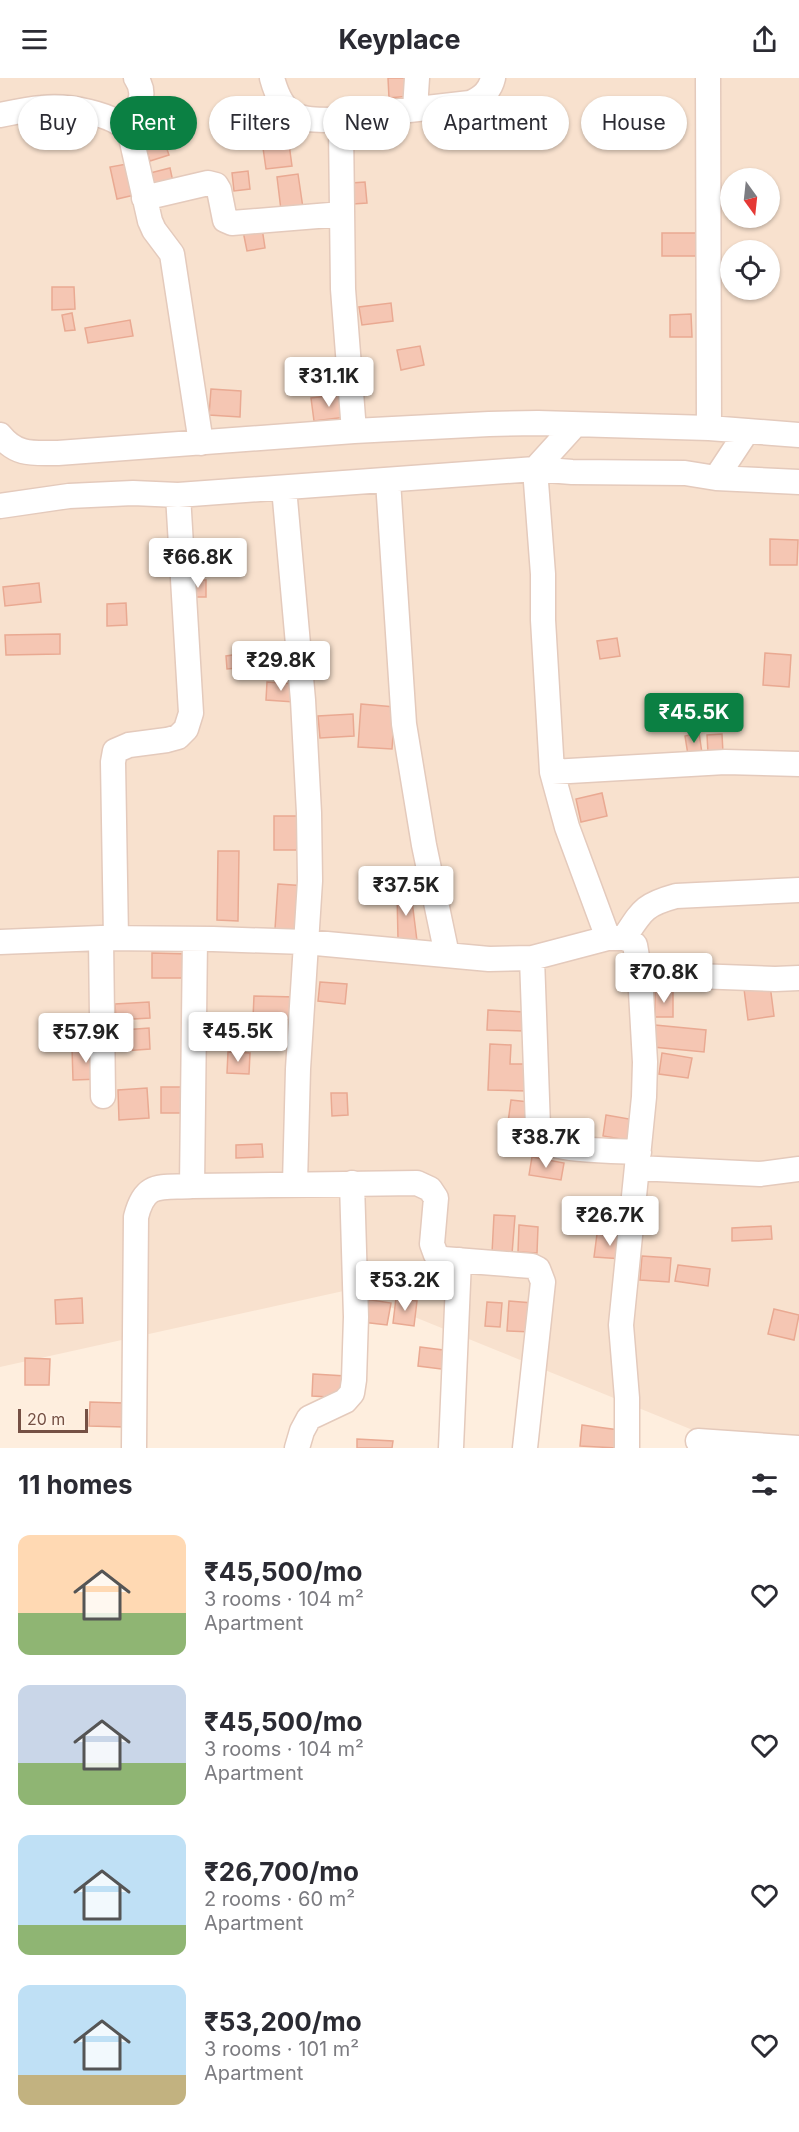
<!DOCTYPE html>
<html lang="en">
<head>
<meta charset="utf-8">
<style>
  :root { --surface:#fff; --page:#f7f7f7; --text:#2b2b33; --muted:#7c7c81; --accent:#0b8043 }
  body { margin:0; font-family:Inter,sans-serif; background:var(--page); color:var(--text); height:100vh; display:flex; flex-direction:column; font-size:22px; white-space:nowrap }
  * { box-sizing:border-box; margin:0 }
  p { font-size:20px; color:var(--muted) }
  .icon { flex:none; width:33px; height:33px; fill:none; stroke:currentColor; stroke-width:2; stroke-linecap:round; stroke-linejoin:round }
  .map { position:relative; height:1370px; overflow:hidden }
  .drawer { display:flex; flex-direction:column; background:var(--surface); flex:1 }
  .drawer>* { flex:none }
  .guide { position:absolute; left:18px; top:18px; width:764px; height:54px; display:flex; gap:12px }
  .needle { width:39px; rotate:165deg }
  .tools { position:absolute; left:720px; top:90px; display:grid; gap:12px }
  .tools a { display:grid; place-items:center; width:60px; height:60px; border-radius:50%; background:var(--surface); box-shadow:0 2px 4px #0004; font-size:30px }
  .scale { position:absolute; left:18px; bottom:15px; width:70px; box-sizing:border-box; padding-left:6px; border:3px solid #755044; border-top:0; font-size:16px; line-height:21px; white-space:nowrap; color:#755044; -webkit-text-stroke:4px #fff2e5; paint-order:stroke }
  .price { position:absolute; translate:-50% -51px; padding:0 14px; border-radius:6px; background:#fff; color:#222; font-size:20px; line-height:39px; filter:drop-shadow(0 2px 3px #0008) }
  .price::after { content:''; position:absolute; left:50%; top:36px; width:18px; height:14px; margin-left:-9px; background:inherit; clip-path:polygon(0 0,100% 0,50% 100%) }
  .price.on { background:var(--accent); color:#fff }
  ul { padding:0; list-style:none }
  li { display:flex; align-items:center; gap:18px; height:150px; padding:0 18px }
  li span { display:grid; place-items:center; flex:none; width:168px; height:120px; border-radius:12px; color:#555 }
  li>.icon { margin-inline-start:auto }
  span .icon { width:72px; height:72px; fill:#fffc; stroke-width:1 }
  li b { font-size:26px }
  h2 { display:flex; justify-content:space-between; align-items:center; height:72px; padding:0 18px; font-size:26px }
  .tag { padding:0 21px; border-radius:27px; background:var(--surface); box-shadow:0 2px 4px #0004; font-size:21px; line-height:54px }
  .tag.on { background:var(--accent); color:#fff }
  header { display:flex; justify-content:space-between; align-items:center; height:78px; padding:0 18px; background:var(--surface); font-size:27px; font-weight:700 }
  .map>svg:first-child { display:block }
  .residential { fill:#f8e1ce; fill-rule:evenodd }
  .building { fill:#f5c6b3; stroke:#e9a992; stroke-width:1.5 }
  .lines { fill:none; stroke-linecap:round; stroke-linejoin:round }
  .minor-casing { stroke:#e4cabc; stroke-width:27 }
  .minor { stroke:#fff; stroke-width:24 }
</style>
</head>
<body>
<header><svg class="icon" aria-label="menu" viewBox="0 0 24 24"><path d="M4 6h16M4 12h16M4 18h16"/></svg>Keyplace<svg class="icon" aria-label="share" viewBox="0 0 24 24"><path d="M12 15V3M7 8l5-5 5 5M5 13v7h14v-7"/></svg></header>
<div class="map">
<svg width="799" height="1370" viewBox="0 0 799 1370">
  <rect width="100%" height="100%" fill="#feeede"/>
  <path class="residential" d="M0,0h799v1370h-62l-389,-158 -348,77zM730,100h40v40h-40zM730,172h40v40h-40z"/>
  <path class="building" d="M388,0h20l1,18 -20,2z
    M161,54l8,23 -19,6 -8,-23z
    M289,66l3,22 -26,3 -3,-21z
    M132,85l7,31 -22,5 -7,-32z
    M170,90l3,14 -20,5 -3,-14z
    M248,93l2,18 -16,2 -2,-18z
    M298,96l5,34 -22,2 -4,-33z
    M365,104l2,21 -14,1 -2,-21z
    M262,150l3,20 -18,3 -4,-20z
    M662,155h34v23h-34z
    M52,209h22l1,22 -23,1z
    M391,225l2,18 -31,4 -3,-18z
    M72,235l3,17 -10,1 -3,-16z
    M691,236l1,23h-22v-22z
    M130,242l3,16 -45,7 -3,-15z
    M420,268l4,19 -23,5 -4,-20z
    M211,311l30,2 -1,26 -31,-2z
    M343,316l3,23 -32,4 -3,-23z
    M770,461l28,1 -1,25h-27z
    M193,478l38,3 -1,17 -39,-2z
    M190,502h16v17h-16z
    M39,505l2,19 -36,4 -2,-19z
    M126,525l1,22 -20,1v-22z
    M60,556v20l-54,1 -1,-20z
    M617,560l3,18 -20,3 -3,-18z
    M246,575l2,14 -21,2 -1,-13z
    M765,575l26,2 -2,32 -26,-2z
    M267,604l29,2 -2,18 -28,-2z
    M361,626l34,3 -3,42 -34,-2z
    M353,636l1,22 -34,2 -2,-22z
    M699,655l3,20 -14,2 -3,-19z
    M722,656l1,19h-15l-1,-18z
    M602,715l5,23 -26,6 -5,-23z
    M274,738h27v34h-27z
    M218,773h21l-1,70 -21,-1z
    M278,806l29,2 -4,45 -28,-2z
    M397,814l14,1 6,48 -19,-2z
    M152,875l36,1 -1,24h-35z
    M320,904l27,2 -2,20 -27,-3z
    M770,907l4,31 -26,4 -4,-31z
    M655,913h18v26h-18z
    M254,918l42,1 -1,23 -42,-2z
    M149,924l1,16 -34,2 -1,-16z
    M488,932l37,2 -1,19 -37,-1z
    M655,947l51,5 -2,22 -51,-5z
    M149,950l1,21 -26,2 -1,-21z
    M490,966l21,1 -1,19h18l-1,27 -39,-1z
    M100,969l1,32 -28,1 -1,-32z
    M228,974l22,1 -1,21 -22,-1z
    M662,975l30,5 -4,20 -29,-4z
    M161,1009h29v26h-29z
    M147,1010l2,30 -30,2 -1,-30z
    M331,1015h16l1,22 -16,1z
    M511,1022l18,2 -4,30 -18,-2z
    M606,1037l29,5 -2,21 -30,-5z
    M262,1066l1,13 -27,1v-13z
    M532,1079l32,6 -3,17 -32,-5z
    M494,1137l21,1 -3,38 -20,-1z
    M519,1147l19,2 -1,26 -19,-1z
    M771,1148l1,13 -40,2v-13z
    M597,1156l28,3 -2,22 -29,-2z
    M642,1178l29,2 -2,24 -29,-2z
    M678,1187l32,4 -2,17 -33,-5z
    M82,1220l1,25 -27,1 -1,-24z
    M396,1220l21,3 -3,25 -21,-3z
    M365,1221l26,4 -4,22 -25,-3z
    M509,1223l24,2 -1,29 -25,-1z
    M487,1224l15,1 -2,24 -15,-1z
    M774,1231l25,6 -5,25 -26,-6z
    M420,1269l31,4 -2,19 -31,-4z
    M25,1280l25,1 -1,26h-24z
    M313,1296l33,2 -1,22 -33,-2z
    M90,1324l34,1v24l-35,-1z
    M582,1347l37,5 -2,18 -37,-2z
    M357,1361l36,2 -1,7h-35z"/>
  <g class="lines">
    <defs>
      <path id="minor" d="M272,0c13,48 33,41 75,42
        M708,0l1,350
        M415,31l2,-31
        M0,37c14,-3 28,-6 42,-7 24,-3 73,5 88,25l20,88 4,9 18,24 29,189
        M124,47c12,-15 25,-28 12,-47
        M144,120l64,-15 8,2 3,5 6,30 7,3 110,-9
        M575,347l-40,44 8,105v46l9,152 15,55 41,111
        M354,353l-11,-142 -2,-161 7,-9 9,-3 113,-13c12,-5 20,-12 23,-25
        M0,357c17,21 33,18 58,18l296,-22 135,-7 49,-1 171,5 90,7
        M716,400l31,-47
        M388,403l16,243 20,121 23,110
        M284,410l19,212 6,113 1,68 -12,188 -3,114
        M0,428l69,-10 64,-3 45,2 357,-26 37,3 113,1 31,5 83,4
        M552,694l173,-10 74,2
        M101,860l2,158
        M116,860l-3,-176 2,-11 14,-6 38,-5 11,-3 8,-8 5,-16 -13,-218
        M624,860c18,-27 19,-33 52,-42l123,-6
        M0,864l101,-4 112,1 92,3 184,17 43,-1 76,-20h16l6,2 5,5 5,29
        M532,880l6,169c1,4 2,10 5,13 11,11 78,11 96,12
        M637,1090l123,6 39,-5
        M192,1108l225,-3 13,6 6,9 -4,46 4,11 7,4 89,7 6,3 5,13 -18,166
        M698,1363l100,7
        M134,1370l2,-231c9,-36 24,-29 56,-31l3,-247
        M297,1370l5,-17 7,-13 36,-17 7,-8 2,-13 2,-63 -4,-134
        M451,1370l8,-188
        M627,1370v-50l-6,-73 23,-228 1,-35 -5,-88 135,5 24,-1"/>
    </defs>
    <use href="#minor" class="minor-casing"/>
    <use href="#minor" class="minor"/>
  </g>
</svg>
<div class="tools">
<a><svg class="needle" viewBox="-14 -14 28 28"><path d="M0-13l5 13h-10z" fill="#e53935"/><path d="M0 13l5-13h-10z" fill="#7c7c81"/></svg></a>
<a><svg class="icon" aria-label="locate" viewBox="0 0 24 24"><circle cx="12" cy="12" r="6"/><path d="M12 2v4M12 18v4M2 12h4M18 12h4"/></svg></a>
</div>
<div class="scale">20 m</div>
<b class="price" style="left:329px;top:330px">₹31.1K</b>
<b class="price" style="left:198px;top:511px">₹66.8K</b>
<b class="price" style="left:281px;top:614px">₹29.8K</b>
<b class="price on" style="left:694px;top:666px">₹45.5K</b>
<b class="price" style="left:406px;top:839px">₹37.5K</b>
<b class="price" style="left:664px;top:926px">₹70.8K</b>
<b class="price" style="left:238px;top:985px">₹45.5K</b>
<b class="price" style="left:86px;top:986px">₹57.9K</b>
<b class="price" style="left:546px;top:1091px">₹38.7K</b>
<b class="price" style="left:610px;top:1169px">₹26.7K</b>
<b class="price" style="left:405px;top:1234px">₹53.2K</b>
<div class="guide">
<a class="tag">Buy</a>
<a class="tag on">Rent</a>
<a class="tag">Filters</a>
<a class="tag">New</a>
<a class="tag">Apartment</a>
<a class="tag">House</a>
</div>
</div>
<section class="drawer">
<h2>11 homes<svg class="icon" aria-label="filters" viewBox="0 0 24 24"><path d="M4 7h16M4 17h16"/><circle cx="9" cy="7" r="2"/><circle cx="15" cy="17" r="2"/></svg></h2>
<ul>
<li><span style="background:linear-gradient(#ffd9b3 65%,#8fb573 0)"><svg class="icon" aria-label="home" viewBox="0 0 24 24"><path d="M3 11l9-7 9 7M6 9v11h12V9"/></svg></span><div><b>₹45,500/mo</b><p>3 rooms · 104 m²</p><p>Apartment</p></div><svg class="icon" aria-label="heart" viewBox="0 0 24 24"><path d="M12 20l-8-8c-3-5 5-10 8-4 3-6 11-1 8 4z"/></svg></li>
<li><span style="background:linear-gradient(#c9d6e8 65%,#8fb573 0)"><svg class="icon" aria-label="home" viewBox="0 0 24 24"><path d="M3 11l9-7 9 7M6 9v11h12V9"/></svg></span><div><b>₹45,500/mo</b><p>3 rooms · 104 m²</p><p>Apartment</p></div><svg class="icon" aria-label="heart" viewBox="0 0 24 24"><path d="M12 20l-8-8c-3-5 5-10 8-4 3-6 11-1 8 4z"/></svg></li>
<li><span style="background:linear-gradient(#bfe0f5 75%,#8fb573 0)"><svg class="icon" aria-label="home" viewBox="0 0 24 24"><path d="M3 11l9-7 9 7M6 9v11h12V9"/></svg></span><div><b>₹26,700/mo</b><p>2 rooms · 60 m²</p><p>Apartment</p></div><svg class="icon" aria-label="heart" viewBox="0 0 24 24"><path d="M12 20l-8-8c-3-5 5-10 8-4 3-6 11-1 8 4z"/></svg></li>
<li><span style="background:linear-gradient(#bfe0f5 75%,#c2b280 0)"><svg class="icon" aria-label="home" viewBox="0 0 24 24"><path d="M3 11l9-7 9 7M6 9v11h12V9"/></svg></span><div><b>₹53,200/mo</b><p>3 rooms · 101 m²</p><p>Apartment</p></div><svg class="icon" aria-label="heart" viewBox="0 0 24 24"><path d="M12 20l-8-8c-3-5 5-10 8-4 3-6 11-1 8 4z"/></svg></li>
</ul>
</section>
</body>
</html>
